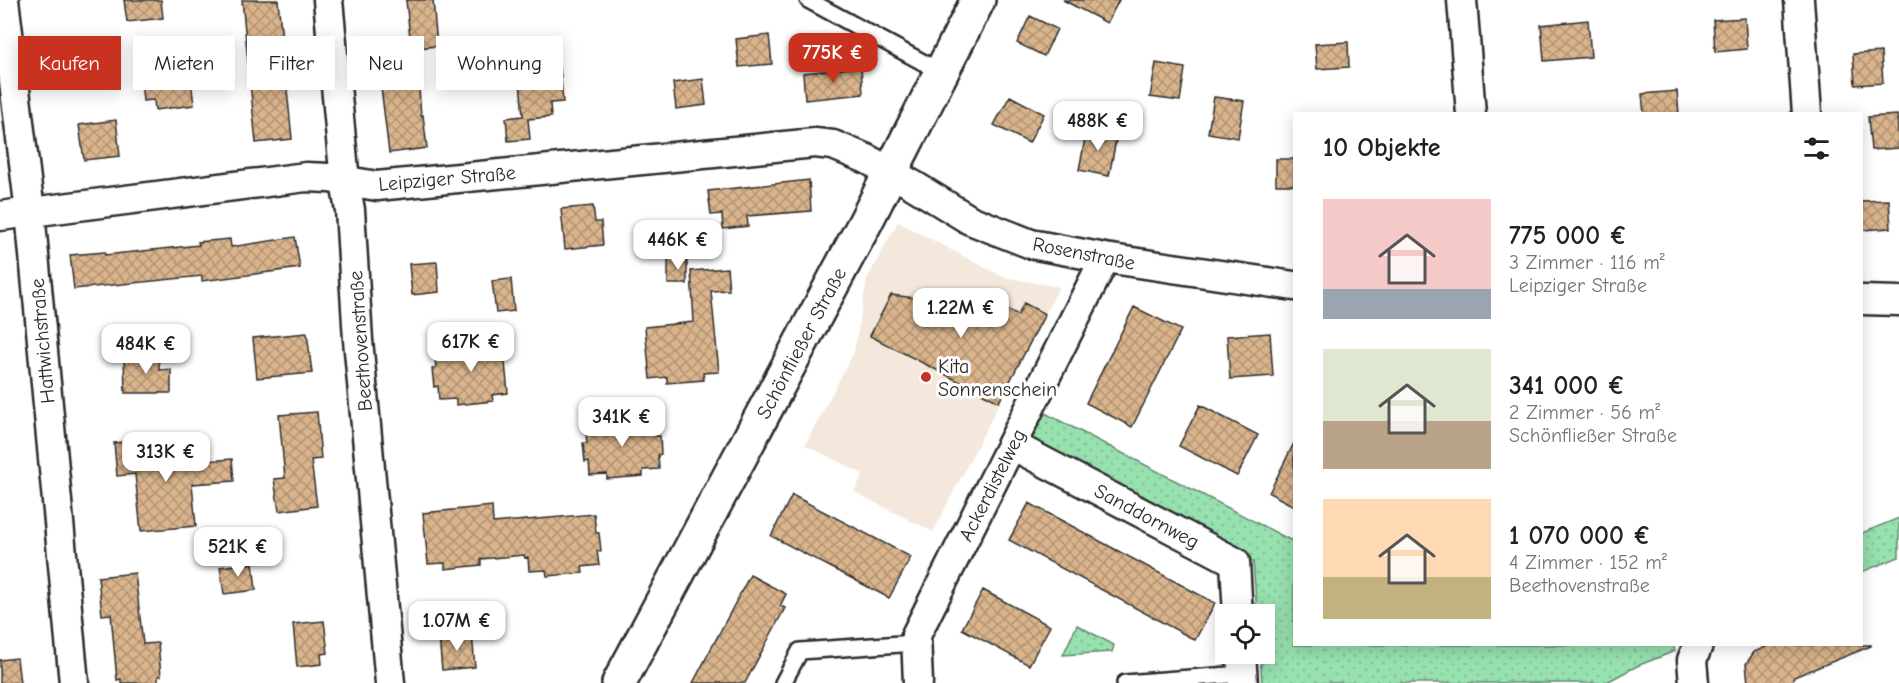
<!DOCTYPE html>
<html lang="de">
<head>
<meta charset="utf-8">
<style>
  :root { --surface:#fff; --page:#f2f2f2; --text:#202124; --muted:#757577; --accent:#c8321e }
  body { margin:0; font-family:"Comic Neue",sans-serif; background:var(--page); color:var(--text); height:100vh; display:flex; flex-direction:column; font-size:22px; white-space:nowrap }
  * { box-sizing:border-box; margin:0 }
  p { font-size:20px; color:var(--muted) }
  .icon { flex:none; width:33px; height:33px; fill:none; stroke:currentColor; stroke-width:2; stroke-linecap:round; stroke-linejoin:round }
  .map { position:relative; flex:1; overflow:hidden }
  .details { position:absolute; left:1293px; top:112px; width:570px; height:534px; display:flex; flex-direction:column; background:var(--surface); border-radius:0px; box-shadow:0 3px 15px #0003 }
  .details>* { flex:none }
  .top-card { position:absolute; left:18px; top:36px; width:570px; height:54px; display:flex; gap:12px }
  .tools { position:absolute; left:1215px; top:604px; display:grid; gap:12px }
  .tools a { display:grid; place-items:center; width:60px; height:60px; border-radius:0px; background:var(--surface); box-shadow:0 3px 15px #0003; font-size:30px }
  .price { position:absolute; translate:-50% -51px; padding:0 14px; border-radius:12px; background:#fff; color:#222; font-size:20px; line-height:39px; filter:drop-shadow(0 2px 3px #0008) }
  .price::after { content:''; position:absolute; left:50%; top:36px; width:18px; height:14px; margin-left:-9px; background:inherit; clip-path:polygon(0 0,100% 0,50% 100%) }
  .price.selected { background:var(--accent); color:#fff }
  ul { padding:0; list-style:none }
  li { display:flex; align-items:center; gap:18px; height:150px; padding:0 30px }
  li span { display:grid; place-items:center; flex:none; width:168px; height:120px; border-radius:0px; color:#555 }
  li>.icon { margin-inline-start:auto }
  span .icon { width:72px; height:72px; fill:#fffc; stroke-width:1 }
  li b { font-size:26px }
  h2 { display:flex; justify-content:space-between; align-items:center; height:72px; padding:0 30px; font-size:26px }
  .tag { padding:0 21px; border-radius:0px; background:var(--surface); box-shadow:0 3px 15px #0003; font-size:21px; line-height:54px }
  .tag.selected { background:var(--accent); color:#fff }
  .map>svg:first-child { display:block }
  .built { fill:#f4e8dc }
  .park { fill:url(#park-dots); stroke:#61866d; stroke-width:1.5 }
  .building { fill:url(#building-cross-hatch); stroke:#2b2b2b; stroke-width:1.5 }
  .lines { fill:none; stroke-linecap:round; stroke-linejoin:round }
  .service-casing { stroke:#2b2b2b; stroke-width:20 }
  .minor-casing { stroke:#2b2b2b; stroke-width:33 }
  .secondary-casing { stroke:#2b2b2b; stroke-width:38 }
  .service { stroke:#fff; stroke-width:15 }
  .minor { stroke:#fff; stroke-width:28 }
  .secondary { stroke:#fff; stroke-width:33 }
  .poi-dot { fill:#c8321e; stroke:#fff; stroke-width:2 }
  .labels { text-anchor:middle; stroke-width:6; stroke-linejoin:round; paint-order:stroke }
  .street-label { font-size:20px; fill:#2b2b2b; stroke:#fff }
  .poi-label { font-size:20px; fill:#2b2b2b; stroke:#fff; text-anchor:start }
</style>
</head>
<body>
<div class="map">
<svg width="1899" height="683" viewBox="0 0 1899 683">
  <defs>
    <pattern id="park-dots" width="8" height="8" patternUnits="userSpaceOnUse" patternTransform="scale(1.5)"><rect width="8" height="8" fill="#97e0af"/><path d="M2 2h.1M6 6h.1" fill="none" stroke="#82c097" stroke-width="1.8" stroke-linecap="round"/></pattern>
    <pattern id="building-cross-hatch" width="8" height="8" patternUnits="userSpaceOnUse" patternTransform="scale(1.5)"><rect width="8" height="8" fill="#dab48c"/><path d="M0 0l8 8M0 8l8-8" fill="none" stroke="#b19373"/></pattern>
  </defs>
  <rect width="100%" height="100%" fill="#fff"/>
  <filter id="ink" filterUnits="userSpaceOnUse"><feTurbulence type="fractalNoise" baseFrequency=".0167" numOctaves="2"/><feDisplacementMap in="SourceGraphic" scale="12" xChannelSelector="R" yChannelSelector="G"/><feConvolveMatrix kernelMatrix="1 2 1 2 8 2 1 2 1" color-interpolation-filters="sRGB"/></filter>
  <g filter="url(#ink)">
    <path class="built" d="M898,222l105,55 56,10 -126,245 -79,-40 9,-18 -58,-29 49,-93 13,-73z"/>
    <path class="park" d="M1041,411l253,131v103h379l2,6 -38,15 -32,17h-343l-2,-29h4v-39h-7l-4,-54 -228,-117z
      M1899,518v39l-37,15v-39z
      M1077,625l37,20 -2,7 -49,3z"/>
    <path class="building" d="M124,0h37l2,18 -36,4z
      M242,0h36l14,139 -36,4z
      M406,0h27l4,46 -21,2 5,68 2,-1 4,33 -38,5 -8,-66 -4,1 -3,-37 37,-3z
      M1063,0h56l-12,23z
      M1030,16l27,13 -13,27 -27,-13z
      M1745,18l2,31 -32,3 -2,-32z
      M1588,20l3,37 -47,4 -3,-36z
      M769,35l3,29 -33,3 -3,-28z
      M1348,42l1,25 -32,2 -2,-25z
      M85,49l3,31 -39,4 -3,-31z
      M1881,52l2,31 -28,2 -2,-31z
      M188,56l6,49 -39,5 -1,-10 -11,1 -4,-39z
      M1156,63l29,5 -5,33 -30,-4z
      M861,67l2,27 -58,6 -2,-27z
      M560,68l3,34 -13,1 1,14 -23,2 2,20 -22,2 -2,-23 17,-2 -4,-45z
      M703,79l3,26 -30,4 -3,-26z
      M1677,91l2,23h-35l-2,-20z
      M1010,96l34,18 -15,29 -35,-18z
      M1214,97l30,4 -6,37 -30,-5z
      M1897,115l2,33 -28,2 -3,-33z
      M116,120l4,36 -36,4 -5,-35z
      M1087,129l30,6 -8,41 -30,-6z
      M1276,159h18v26h-18z
      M809,180l2,31 -64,5 1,10 -25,3 -1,-15 -11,1 -3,-24z
      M1889,200l2,28 -29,2v-29z
      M593,206l2,16h6l2,23 -38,4 -4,-40z
      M295,237l5,31 -98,13v-5l-128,13 -4,-34 35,-3v3l94,-10 -1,-3 32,-3 1,8z
      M668,258h19v26h-19z
      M437,262l2,30 -27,3 -3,-31z
      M727,268l2,22 -18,1 8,81 -16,1 1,7 -37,3v-6l-17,2 -5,-52 49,-5 -3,-51z
      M511,279l3,32 -18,2 -4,-32z
      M891,295l101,12 2,-5 24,13 6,-12 21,11 -46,88 -129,-66z
      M1134,307l47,23 -49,97 -46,-24z
      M307,333l5,40 -55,5 -4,-40z
      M1270,333l3,43 -43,3 -3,-43z
      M503,342l5,51 -16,2 1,6 -37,4v-6l-17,1 -1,-14 -4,1 -2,-18 4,-1 -2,-19z
      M124,355h35v15l12,-1v24h-46z
      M1200,405l58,30 -21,41 -58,-30z
      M317,412l4,47 -10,1 6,46 -38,5 -5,-32 11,-1 -6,-63z
      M654,417l2,19h4l1,18 -3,1 1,14 -16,1v6l-36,3v-5l-17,1 -1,-14 -4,1 -2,-19h4l-2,-19z
      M160,438l3,26 69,-5 2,22 -42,3 4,42 -55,5 -6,-57 -18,2 -3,-33z
      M1294,443v63l-25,-13z
      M792,495l119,62 -22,41 -118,-62z
      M1029,503l186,100 -20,37 -186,-100z
      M492,506l1,17 101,-9 2,19h3l2,18h-4l2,14 -17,2 1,6 -36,3 -1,-6 -17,1 -1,-14 -3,1 -1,-3 -43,4v6l-36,4v-6l-17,1 -5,-51z
      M253,563l3,27 -32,4 -4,-27z
      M135,573l8,71 15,-1 3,33h-3v7h-37v-4l-4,1 -6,-66 -9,1 -4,-38z
      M750,575l36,19 -6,12 5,2 -40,75h-52z
      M983,590l67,36 -21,39 -67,-36z
      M324,621l4,32 -7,1 1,10 -25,3 -4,-43z
      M472,634l3,33 -33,3 -3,-33z
      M1770,645h101v1l-77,31 -3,6h-43l-2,-19 8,-12z
      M17,658l3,25h-20v-23z"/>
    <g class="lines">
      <defs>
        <path id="service" d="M808,0l133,72
          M783,683l17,-32 115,-8
          M1125,683l117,-9"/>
        <path id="minor" d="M4,0l26,212 44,471
          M328,0l17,182 5,28 8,130 32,343
          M1462,0l9,114
          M1799,0l8,114
          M0,216l306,-39 23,1 48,8 438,-43 18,2 34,14 46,26 57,35 61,24 74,14 189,28
          M1862,300l37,1
          M1012,445l223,117 3,53
          M1241,654l2,29
          M918,683l-2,-48 189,-377
          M1694,683l-2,-23 6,-15"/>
        <path id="secondary" d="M619,683l247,-462 112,-221"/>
      </defs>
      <use href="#service" class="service-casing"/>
      <use href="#minor" class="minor-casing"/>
      <use href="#secondary" class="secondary-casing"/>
      <use href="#service" class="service"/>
      <use href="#minor" class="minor"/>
      <use href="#secondary" class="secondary"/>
    </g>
  </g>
  <circle class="poi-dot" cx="926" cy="377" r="6"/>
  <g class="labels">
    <g class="street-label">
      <text transform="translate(447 178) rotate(-5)" y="7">Leipziger Straße</text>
      <text transform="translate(1084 253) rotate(11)" y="7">Rosenstraße</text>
      <text transform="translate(42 341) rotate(-95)" y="7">Hattwichstraße</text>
      <text transform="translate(360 341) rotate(-94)" y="7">Beethovenstraße</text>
      <text transform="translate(801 343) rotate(-62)" y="7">Schönfließer Straße</text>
      <text transform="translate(992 485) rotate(-63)" y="7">Ackerdistelweg</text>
      <text transform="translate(1147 516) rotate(28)" y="7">Sanddornweg</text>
    </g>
    <g class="poi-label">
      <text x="938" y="373">Kita<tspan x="938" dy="23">Sonnenschein</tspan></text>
    </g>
  </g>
</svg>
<div class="tools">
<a><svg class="icon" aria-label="locate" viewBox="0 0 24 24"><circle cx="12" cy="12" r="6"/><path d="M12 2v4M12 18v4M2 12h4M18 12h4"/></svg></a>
</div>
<b class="price selected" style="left:833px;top:84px">775K €</b>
<b class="price" style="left:1098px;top:152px">488K €</b>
<b class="price" style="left:678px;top:271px">446K €</b>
<b class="price" style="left:961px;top:339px">1.22M €</b>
<b class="price" style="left:471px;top:373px">617K €</b>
<b class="price" style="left:146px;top:375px">484K €</b>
<b class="price" style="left:622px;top:448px">341K €</b>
<b class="price" style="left:166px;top:483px">313K €</b>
<b class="price" style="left:238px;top:578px">521K €</b>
<b class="price" style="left:457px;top:652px">1.07M €</b>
<div class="top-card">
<a class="tag selected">Kaufen</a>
<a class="tag">Mieten</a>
<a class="tag">Filter</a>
<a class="tag">Neu</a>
<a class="tag">Wohnung</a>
</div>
<section class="details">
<h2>10 Objekte<svg class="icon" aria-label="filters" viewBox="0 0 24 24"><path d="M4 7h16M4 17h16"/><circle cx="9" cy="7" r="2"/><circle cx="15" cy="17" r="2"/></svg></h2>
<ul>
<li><span style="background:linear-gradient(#f6c9c9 75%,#9aa5b1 0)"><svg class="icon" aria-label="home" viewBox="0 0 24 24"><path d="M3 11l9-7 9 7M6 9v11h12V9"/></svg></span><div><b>775 000 €</b><p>3 Zimmer · 116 m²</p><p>Leipziger Straße</p></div></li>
<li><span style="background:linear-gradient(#dfe7d0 60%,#b9a48a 0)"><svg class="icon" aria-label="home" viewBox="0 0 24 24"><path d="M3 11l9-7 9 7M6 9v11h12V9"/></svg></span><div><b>341 000 €</b><p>2 Zimmer · 56 m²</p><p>Schönfließer Straße</p></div></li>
<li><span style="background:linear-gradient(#ffd9b3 65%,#c2b280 0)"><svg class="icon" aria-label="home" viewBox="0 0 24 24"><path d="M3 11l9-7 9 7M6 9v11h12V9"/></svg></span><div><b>1 070 000 €</b><p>4 Zimmer · 152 m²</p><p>Beethovenstraße</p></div></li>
</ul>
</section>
</div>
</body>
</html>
